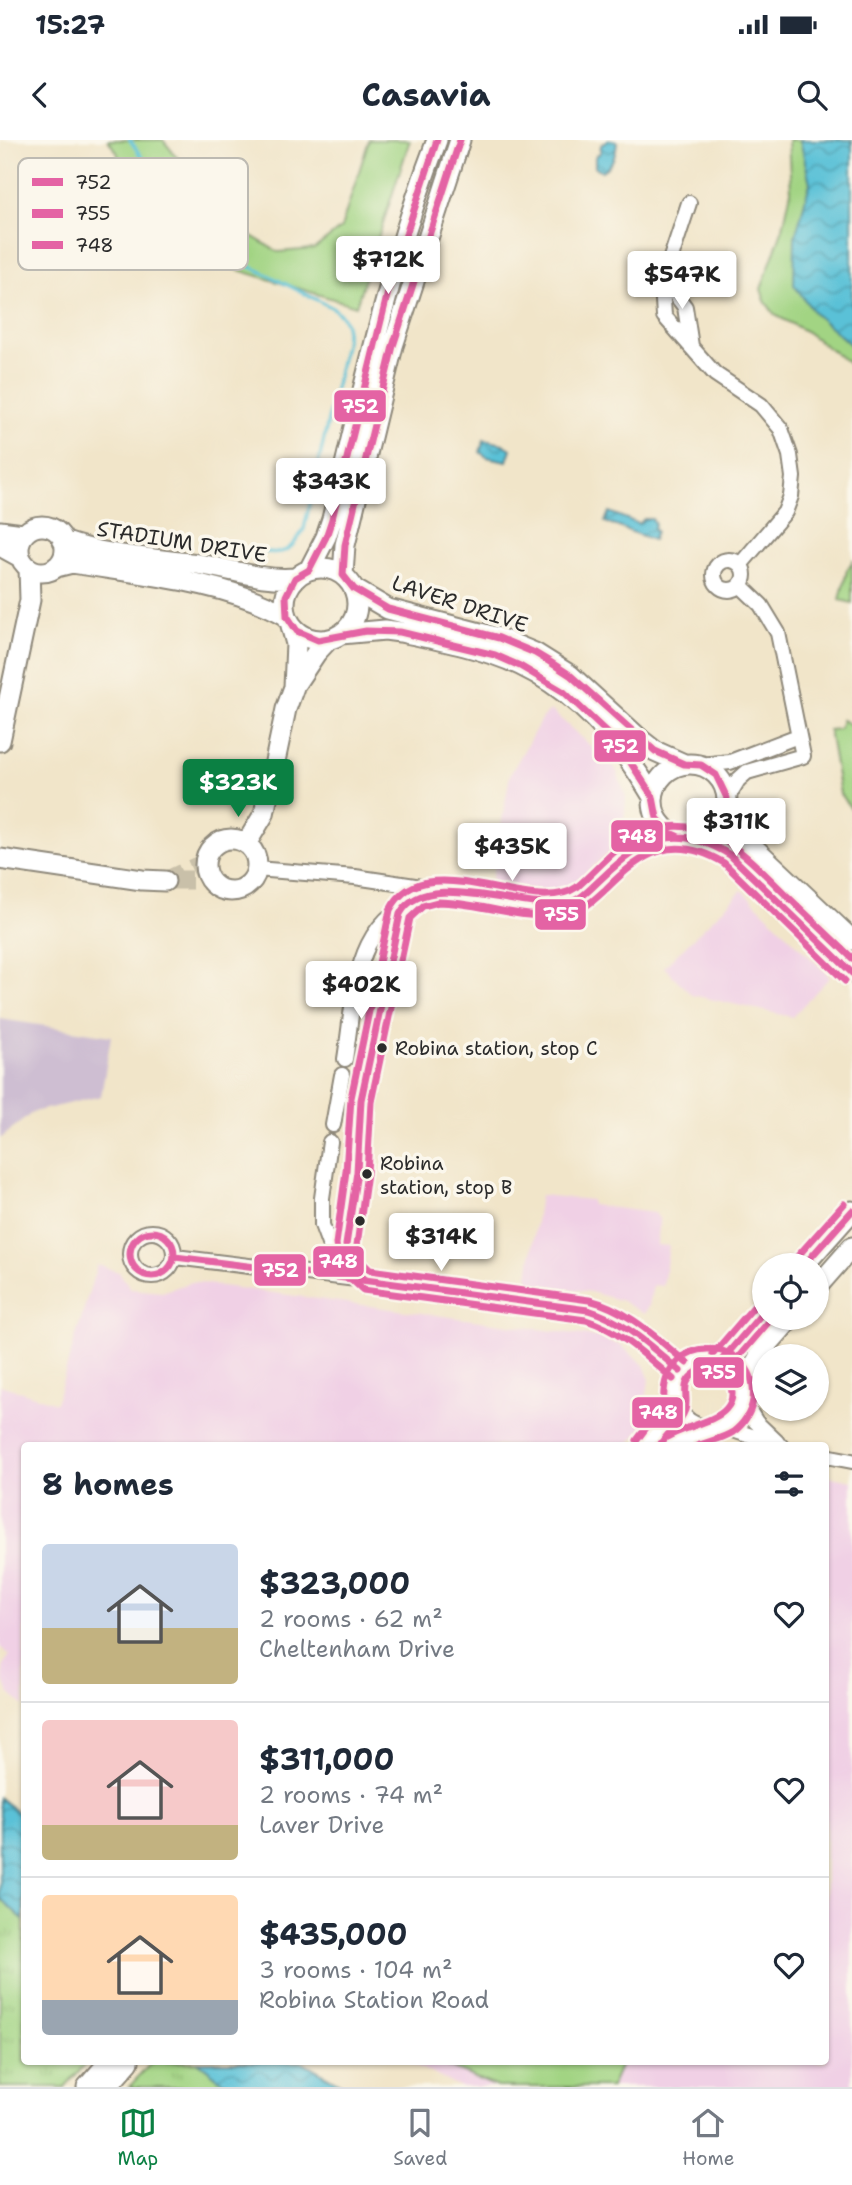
<!DOCTYPE html>
<html lang="en">
<head>
<meta charset="utf-8">
<style>
  :root { --surface:#fff; --page:#f6f6f7; --text:#1f2937; --muted:#747a83; --line:#e0e1e3; --accent:#0b8043 }
  body { margin:0; font-family:"Shantell Sans",sans-serif; background:var(--page); color:var(--text); height:100vh; display:flex; flex-direction:column; font-size:26px; white-space:nowrap }
  * { box-sizing:border-box; margin:0 }
  p { font-size:23px; color:var(--muted) }
  .icon { flex:none; width:38px; height:38px; fill:none; stroke:currentColor; stroke-width:2; stroke-linecap:round; stroke-linejoin:round }
  .map { position:relative; flex:1; overflow:hidden }
  .side { position:absolute; left:21px; top:1302px; width:808px; height:623px; display:flex; flex-direction:column; background:var(--surface); border-radius:7px; box-shadow:0 2px 5px #0004 }
  .side>* { flex:none }
  .buttons { position:absolute; left:752px; top:1113px; display:grid; gap:14px }
  .buttons a { display:grid; place-items:center; width:77px; height:77px; border-radius:50%; background:var(--surface); box-shadow:0 2px 5px #0004; font-size:35px }
  .price { position:absolute; translate:-50% -60px; padding:0 16px; border-radius:7px; background:#fff; color:#222; font-size:23px; line-height:46px; filter:drop-shadow(0 2px 4px #0008) }
  .price::after { content:''; position:absolute; left:50%; top:42px; width:21px; height:16px; margin-left:-10px; background:inherit; clip-path:polygon(0 0,100% 0,50% 100%) }
  .price.current { background:var(--accent); color:#fff }
  ul { padding:0; list-style:none }
  li { display:flex; align-items:center; gap:21px; height:175px; padding:0 21px }
  li+li { border-top:2px solid var(--line) }
  li span { display:grid; place-items:center; flex:none; width:196px; height:140px; border-radius:7px; color:#555 }
  li>.icon { margin-inline-start:auto }
  span .icon { width:84px; height:84px; fill:#fffc; stroke-width:1 }
  li b { font-size:30px }
  h2 { display:flex; justify-content:space-between; align-items:center; height:84px; padding:0 21px; font-size:30px }
  .status { display:flex; justify-content:space-between; align-items:center; height:49px; padding:0 35px; background:var(--surface); direction:ltr }
  .status svg { height:19px; fill:currentColor }
  header { display:flex; justify-content:space-between; align-items:center; height:91px; padding:0 21px; background:var(--surface); font-size:32px; font-weight:700 }
  .dock { display:flex; justify-content:space-around; align-items:center; height:98px; border-top:2px solid var(--line); background:var(--surface); font-size:19px; color:var(--muted) }
  .dock a { display:grid; justify-items:center; gap:4px }
  .dock .current { color:var(--accent) }
  .map>svg:first-child { display:block }
  .built { fill:#f0d0e5 }
  .industrial { fill:#cebed2 }
  .grass { fill:url(#grass-tufts); stroke:#668057; stroke-width:2 }
  .park { fill:#a2d483; stroke:#668057; stroke-width:2 }
  .water { fill:url(#water-waves); stroke:#427681; stroke-width:2 }
  .lines { fill:none; stroke-linecap:round; stroke-linejoin:round }
  .stream { stroke:#5ac1d7; stroke-width:3.5 }
  .secondary-tunnel { stroke:#c9c0a9; stroke-width:19; stroke-dasharray:19 10; stroke-linecap:butt }
  .street-casing { stroke:#8e887a; stroke-width:18 }
  .secondary-casing { stroke:#8e887a; stroke-width:23 }
  .street { stroke:#fff; stroke-width:14 }
  .secondary { stroke:#fff; stroke-width:19 }
  .bus-1-casing { stroke:#fbf7ec; stroke-width:12 }
  .bus-2-casing { stroke:#fbf7ec; stroke-width:12 }
  .bus-3-casing { stroke:#fbf7ec; stroke-width:12 }
  .bus-1 { stroke:#e463a4; stroke-width:7 }
  .bus-2 { stroke:#e463a4; stroke-width:7 }
  .bus-3 { stroke:#e463a4; stroke-width:7 }
  .bus-dot { fill:#2b2b2b; stroke:#fbf7ec; stroke-width:2.5 }
  .labels { text-anchor:middle; stroke-width:7; stroke-linejoin:round; paint-order:stroke }
  .bus-label { font-size:19px; fill:#2b2b2b; stroke:#fbf7ec; text-anchor:start }
  .street-label { font-size:21px; fill:#2b2b2b; stroke:#fbf7ec }
  .key { fill:#fbf7ec; stroke:#bdbab2; stroke-width:2 }
  .key-label { font-size:19px; fill:#2b2b2b }
  .line-badge { stroke:#fbf7ec; stroke-width:2.5 }
  .badge-label { font-size:19px; text-anchor:middle; font-weight:bold; fill:#fff }
</style>
</head>
<body>
<div class="status"><b>15:27</b><svg viewBox="0 0 49 12"><path d="M0 12V9h3v3zM5 12V6h3v6zM10 12V3h3v9zM15 12V0h3v12zM26 1h20v11H26zM47 4h2v5h-2z"/></svg></div>
<header><svg class="icon" aria-label="back" viewBox="0 0 24 24"><path d="M15 5l-7 7 7 7"/></svg>Casavia<svg class="icon" aria-label="search" viewBox="0 0 24 24"><circle cx="10" cy="10" r="6"/><path d="M15 15l6 6"/></svg></header>
<div class="map">
<svg width="852" height="1947" viewBox="0 0 852 1947">
  <defs>
    <pattern id="grass-tufts" width="24" height="20" patternUnits="userSpaceOnUse" patternTransform="scale(1.75)"><rect width="24" height="20" fill="#a2d483"/><path d="M3 7l-1-3M5 7V3M7 7l1-3M15 17l-1-3M17 17v-4M19 17l1-3" fill="none" stroke="#8cb671"/></pattern>
    <pattern id="water-waves" width="16" height="10" patternUnits="userSpaceOnUse" patternTransform="scale(1.75)"><rect width="16" height="10" fill="#5ac1d7"/><path d="M0 5q4-4 8 0t8 0" fill="none" stroke="#4b9daf"/></pattern>
  </defs>
  <rect width="100%" height="100%" fill="#fbf7ec"/>
  <filter id="ink" filterUnits="userSpaceOnUse"><feTurbulence type="fractalNoise" baseFrequency=".0143" numOctaves="2"/><feDisplacementMap in="SourceGraphic" scale="14" xChannelSelector="R" yChannelSelector="G"/><feConvolveMatrix kernelMatrix="1 2 1 2 8 2 1 2 1" color-interpolation-filters="sRGB"/></filter>
  <filter id="wash" filterUnits="userSpaceOnUse"><feTurbulence type="fractalNoise" baseFrequency=".00686" numOctaves="4" result="noise"/><feDisplacementMap in="SourceGraphic" scale="28" xChannelSelector="R" yChannelSelector="G"/><feGaussianBlur stdDeviation="1.57" result="paint"/><feColorMatrix in="noise" values="0 0 0 0 0 0 0 0 0 0 0 0 0 0 0 0 0 1.4 0 .05"/><feComposite in="paint" operator="in"/></filter>
  <g filter="url(#wash)">
    <rect width="100%" height="100%" fill="#f1e5c9"/>
    <path class="built" d="M551,570l65,59 10,28 -3,39 -14,16 -42,38 -13,2 -63,-9 19,-108 32,-57z
      M742,750l88,87 -38,40 -100,-22 -28,-28z
      M540,1055l51,5v5l64,8 5,7 -3,25 12,1 -6,40 -10,-1 -4,21 -5,8 -22,-13 -31,-9 -64,-9z
      M97,1125l22,7 12,17 31,3 30,-10 406,55 24,9 22,19 5,13 -6,49 -16,19h-603v260l-15,-13 -6,-14v-14l7,-10 -10,-8v-262l56,18z
      M826,1336l26,5v606h-391l-53,-25h418z"/>
    <path class="industrial" d="M0,879l111,17 -10,60 -68,16 -33,27z"/>
    <path class="grass" d="M0,1758l24,22v142h63l-22,25h-65z
      M152,1922h46l32,25h-101z"/>
    <path class="park" d="M108,0h55l67,83 48,29 36,-3 27,-21 28,-88h41l-54,166 -213,-65 -26,-89z
      M788,0h64v228l-5,-6 -40,-30 -32,-17 -10,-14 -4,-12 22,-61 8,-37z
      M852,422v41l-12,-3 7,-30z
      M842,580l10,5v85l-12,-16 -11,-64 10,-1z
      M437,1922h185l-11,25h-114z"/>
    <path class="water" d="M608,0l9,2c-1,13 -4,22 -15,29l-7,-4v-10l5,-4 1,-8z
      M800,0h52v206l-37,-32 -21,-29 1,-48 15,-54z
      M484,300l19,4 8,5 -4,12 -20,-4 -7,-5z
      M609,372l30,12 5,-5h8l3,6 -2,4 3,2 -3,9 -48,-18z
      M0,1658l24,20v102l-24,-22z
      M198,1922h105l43,25h-116z"/>
    <g class="lines">
      <path class="stream" d="M130,0l55,81 25,27 54,25 69,35 9,8 4,9v15l-42,189c-13,21 -18,27 -44,22
        M146,28c11,32 6,54 0,87"/>
    </g>
  </g>
  <g filter="url(#ink)">
    <g class="lines">
      <path class="secondary-tunnel" d="M173,740h37
        M165,741l41,-19"/>
      <defs>
        <path id="street" d="M689,63l-27,82 2,31 51,58 46,31 20,24 9,26 3,22 -2,19 -6,16 -45,53
          M666,135l6,15 13,17 6,39
          M714 435a15 15 0 1 1 30 0a15 15 0 1 1-30 0Z
          M701,625l29,-3 68,-26
          M727,658l11,-18 9,-8 56,-16 -25,-123 -17,-28 -21,-20
          M256,729l99,8 194,29c43,-3 54,-36 87,-57 13,-8 27,-10 43,-12
          M345,919c12,-75 6,-140 90,-168
          M371,922l25,-136 8,-19
          M333,985l9,-50
          M358,987l3,-27 6,-21
          M330,1002l-8,56v27l7,19 36,36
          M130 1114a22 22 0 1 1 44 0a22 22 0 1 1-44 0Z
          M175,1117l362,44c23,4 48,5 69,14 29,12 51,36 74,56
          M348,1123l-2,-18 11,-73v-27
          M742,1259l14,23 21,20
          M721,1286l60,20
          M826,1316l26,5"/>
        <path id="secondary" d="M19 409a23 23 0 1 1 46 0a23 23 0 1 1-46 0Z
          M0,391l23,3
          M63,401c44,16 90,17 135,23 33,5 64,17 97,14
          M0,406l20,11
          M56,427l16,-4c68,11 155,18 215,53
          M285 464a36 36 0 1 1 72 0a36 36 0 1 1-72 0Z
          M309,430l17,-33 6,-18c31,-127 58,-257 105,-379
          M343,435l2,-30 48,-199 67,-206
          M354,449l34,20 111,29 36,15 35,22 71,65 14,11 29,13
          M341,494l44,-4 15,2c40,8 83,16 120,33 57,27 101,78 133,132
          M296,543l20,-30 13,-14
          M0,601l30,-141 -1,-32
          M653 661a37 37 0 1 1 74 0a37 37 0 1 1-74 0Z
          M726,669l21,32 105,99
          M694,698l26,10 10,7 122,118
          M205 725a26 26 0 1 1 52 0a26 26 0 1 1-52 0Z
          M246,704l18,-30 22,-105 8,-22 2,-43 -6,-22
          M0,719l142,21 23,1
          M804,1125l48,-54
          M817,1147l35,-40
          M673 1254a35 35 0 1 1 70 0a35 35 0 1 1-70 0Z
          M721,1221l44,-51
          M742,1246l21,-36 28,-32
          M645,1306l30,-39
          M673,1306l34,-17
          M87,1947l22,-25
          M107,1947l22,-25"/>
      </defs>
      <use href="#street" class="street-casing"/>
      <use href="#secondary" class="secondary-casing"/>
      <use href="#street" class="street"/>
      <use href="#secondary" class="secondary"/>
      <defs>
        <path id="bus-1" d="M437,0l-46,140 -59,239 -6,18 -17,33 -14,8 -9,18 1,20 10,15 21,9 48,-9 34,1 95,23 25,11 44,26 54,51 35,54 4,21 13,15 9,4 15,1 11,-3 17,-15 5,-22 -11,-23 -15,-10 -17,-1 -29,-13 -85,-76 -20,-13 -15,-9 -36,-15 -111,-29 -34,-20 -11,-14 2,-30 48,-199 67,-206
          M130 1114a22 22 0 1 1 44 0a22 22 0 1 1-44 0Z
          M175,1117l210,26
          M804,1125l48,-54
          M721,1221l44,-51
          M680,1231c-29,-24 -55,-50 -92,-61l-223,-30 -17,-17 -2,-18 11,-73 4,-72 39,-186c24,-46 121,-4 163,-10 17,-2 27,-15 39,-26 42,-40 74,-56 128,-23l122,118"/>
        <path id="bus-2" d="M687,1223c-31,-25 -58,-53 -98,-63l-219,-30 -12,-12 -1,-13 10,-72 4,-71 39,-184 13,-12 15,-4c42,0 86,20 128,12 17,-3 28,-14 40,-25 37,-37 67,-56 118,-26l121,118
          M729,1228l43,-50
          M659,1306c7,-11 22,-24 26,-36 4,-12 -5,-25 8,-35 22,-18 52,13 33,34 -11,13 -43,18 -59,28"/>
        <path id="bus-3" d="M796,1118l48,-54
          M713,1214l44,-51
          M673,1239c-27,-23 -52,-48 -87,-59l-223,-30 -24,-22 -3,-24 10,-73 5,-73 39,-188c34,-68 141,9 187,-23 21,-18 40,-43 66,-54 64,-25 103,23 143,62 22,21 44,42 66,63
          M637,1300l27,-36c-6,-77 97,-68 89,-4 -2,13 -10,25 -20,32 -11,7 -24,9 -36,14"/>
      </defs>
      <use href="#bus-1" class="bus-1-casing"/>
      <use href="#bus-2" class="bus-2-casing"/>
      <use href="#bus-3" class="bus-3-casing"/>
      <use href="#bus-1" class="bus-1"/>
      <use href="#bus-2" class="bus-2"/>
      <use href="#bus-3" class="bus-3"/>
    </g>
  </g>
  <g class="bus-dot">
    <circle cx="382" cy="908" r="6"/>
    <circle cx="367" cy="1034" r="6"/>
    <circle cx="360" cy="1081" r="6"/>
  </g>
  <g class="labels">
    <g class="bus-label">
      <text x="395" y="915">Robina station, stop C</text>
      <text x="380" y="1030">Robina<tspan x="380" dy="24">station, stop B</tspan></text>
    </g>
    <g class="street-label">
      <text transform="translate(182 402) rotate(9)" y="7">STADIUM DRIVE</text>
      <text transform="translate(460 464) rotate(18)" y="7">LAVER DRIVE</text>
    </g>
  </g>
  <rect x="18" y="18" width="230" height="112" rx="10" class="key"/>
  <rect x="32" y="38" width="31" height="8" fill="#e463a4"/>
  <rect x="32" y="69" width="31" height="9" fill="#e463a4"/>
  <rect x="32" y="101" width="31" height="8" fill="#e463a4"/>
  <g class="key-label">
    <text x="75" y="49">752</text>
    <text x="75" y="80">755</text>
    <text x="75" y="112">748</text>
  </g>
  <g class="line-badge">
    <rect x="333" y="249" width="54" height="34" rx="7" fill="#e463a4"/>
    <rect x="593" y="589" width="54" height="34" rx="7" fill="#e463a4"/>
    <rect x="610" y="679" width="54" height="34" rx="7" fill="#e463a4"/>
    <rect x="534" y="758" width="53" height="33" rx="7" fill="#e463a4"/>
    <rect x="312" y="1105" width="53" height="33" rx="7" fill="#e463a4"/>
    <rect x="253" y="1113" width="54" height="34" rx="7" fill="#e463a4"/>
    <rect x="692" y="1216" width="53" height="33" rx="7" fill="#e463a4"/>
    <rect x="631" y="1256" width="53" height="33" rx="7" fill="#e463a4"/>
  </g>
  <g class="badge-label">
    <text x="360" y="273">752</text>
    <text x="620" y="613">752</text>
    <text x="637" y="703">748</text>
    <text x="561" y="781">755</text>
    <text x="338" y="1128">748</text>
    <text x="280" y="1137">752</text>
    <text x="718" y="1239">755</text>
    <text x="658" y="1279">748</text>
  </g>
</svg>
<div class="buttons">
<a><svg class="icon" aria-label="locate" viewBox="0 0 24 24"><circle cx="12" cy="12" r="6"/><path d="M12 2v4M12 18v4M2 12h4M18 12h4"/></svg></a>
<a><svg class="icon" aria-label="layers" viewBox="0 0 24 24"><path d="M12 4l9 5-9 5-9-5zM3 14l9 5 9-5"/></svg></a>
</div>
<b class="price" style="left:388px;top:156px">$712K</b>
<b class="price" style="left:682px;top:171px">$547K</b>
<b class="price" style="left:331px;top:378px">$343K</b>
<b class="price current" style="left:238px;top:679px">$323K</b>
<b class="price" style="left:736px;top:718px">$311K</b>
<b class="price" style="left:512px;top:743px">$435K</b>
<b class="price" style="left:361px;top:881px">$402K</b>
<b class="price" style="left:441px;top:1133px">$314K</b>
<section class="side">
<h2>8 homes<svg class="icon" aria-label="filters" viewBox="0 0 24 24"><path d="M4 7h16M4 17h16"/><circle cx="9" cy="7" r="2"/><circle cx="15" cy="17" r="2"/></svg></h2>
<ul>
<li><span style="background:linear-gradient(#c9d6e8 60%,#c2b280 0)"><svg class="icon" aria-label="home" viewBox="0 0 24 24"><path d="M3 11l9-7 9 7M6 9v11h12V9"/></svg></span><div><b>$323,000</b><p>2 rooms · 62 m²</p><p>Cheltenham Drive</p></div><svg class="icon" aria-label="heart" viewBox="0 0 24 24"><path d="M12 20l-8-8c-3-5 5-10 8-4 3-6 11-1 8 4z"/></svg></li>
<li><span style="background:linear-gradient(#f6c9c9 75%,#c2b280 0)"><svg class="icon" aria-label="home" viewBox="0 0 24 24"><path d="M3 11l9-7 9 7M6 9v11h12V9"/></svg></span><div><b>$311,000</b><p>2 rooms · 74 m²</p><p>Laver Drive</p></div><svg class="icon" aria-label="heart" viewBox="0 0 24 24"><path d="M12 20l-8-8c-3-5 5-10 8-4 3-6 11-1 8 4z"/></svg></li>
<li><span style="background:linear-gradient(#ffd9b3 75%,#9aa5b1 0)"><svg class="icon" aria-label="home" viewBox="0 0 24 24"><path d="M3 11l9-7 9 7M6 9v11h12V9"/></svg></span><div><b>$435,000</b><p>3 rooms · 104 m²</p><p>Robina Station Road</p></div><svg class="icon" aria-label="heart" viewBox="0 0 24 24"><path d="M12 20l-8-8c-3-5 5-10 8-4 3-6 11-1 8 4z"/></svg></li>
</ul>
</section>
</div>
<nav class="dock">
<a class="current"><svg class="icon" aria-label="map" viewBox="0 0 24 24"><path d="M3 6l6-2 6 2 6-2v14l-6 2-6-2-6 2zM9 4v14M15 6v14"/></svg>Map</a>
<a><svg class="icon" aria-label="saved" viewBox="0 0 24 24"><path d="M7 4h10v16l-5-4-5 4z"/></svg>Saved</a>
<a><svg class="icon" aria-label="home" viewBox="0 0 24 24"><path d="M3 11l9-7 9 7M6 9v11h12V9"/></svg>Home</a>
</nav>
</body>
</html>
